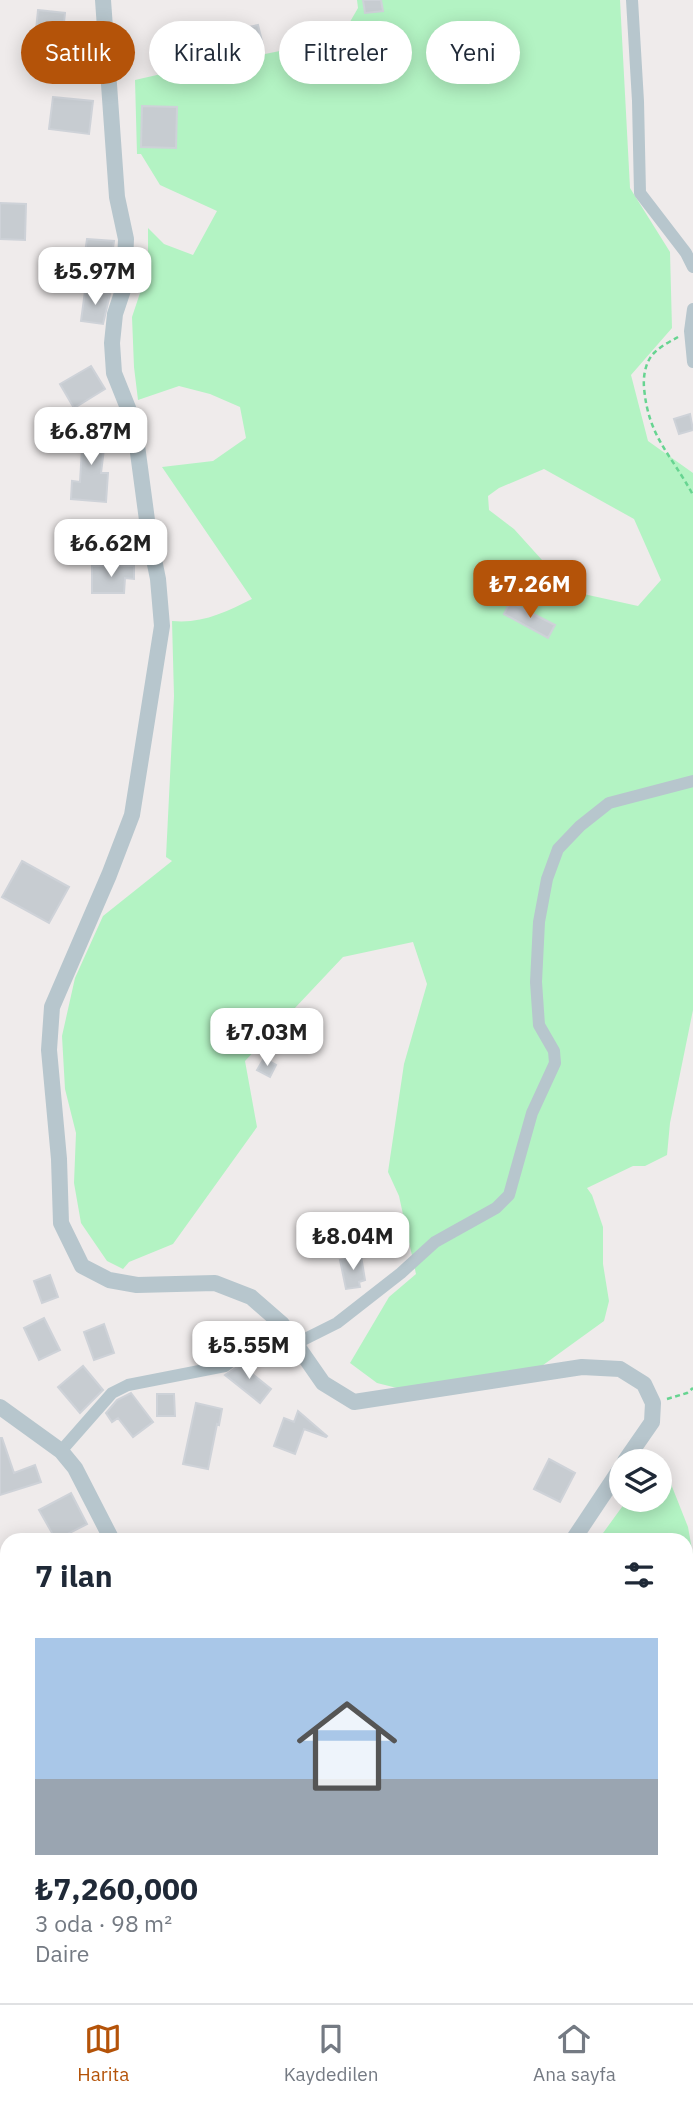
<!DOCTYPE html>
<html lang="tr">
<head>
<meta charset="utf-8">
<style>
  :root { --surface:#fff; --page:#f2f2f3; --text:#1f2937; --muted:#747a83; --line:#e0e1e3; --accent:#b45309 }
  body { margin:0; font-family:"IBM Plex Sans",sans-serif; background:var(--page); color:var(--text); height:100vh; display:flex; flex-direction:column; font-size:26px; white-space:nowrap }
  * { box-sizing:border-box; margin:0 }
  p { font-size:23px; color:var(--muted) }
  .icon { flex:none; width:38px; height:38px; fill:none; stroke:currentColor; stroke-width:2; stroke-linecap:round; stroke-linejoin:round }
  .map { position:relative; flex:1; overflow:hidden }
  .panel { position:absolute; left:0px; top:1533px; width:693px; height:471px; display:flex; flex-direction:column; background:var(--surface); border-radius:21px 21px 0 0; box-shadow:0 4px 18px #0003 }
  .panel>* { flex:none }
  .hud { position:absolute; left:21px; top:21px; width:651px; height:63px; display:flex; gap:14px }
  .fabs { position:absolute; left:609px; top:1449px; display:grid; gap:14px }
  .fabs a { display:grid; place-items:center; width:63px; height:63px; border-radius:50%; background:var(--surface); box-shadow:0 4px 18px #0003; font-size:35px }
  .price { position:absolute; translate:-50% -60px; padding:0 16px; border-radius:14px; background:#fff; color:#222; font-size:23px; line-height:46px; filter:drop-shadow(0 2px 4px #0008) }
  .price::after { content:''; position:absolute; left:50%; top:42px; width:21px; height:16px; margin-left:-10px; background:inherit; clip-path:polygon(0 0,100% 0,50% 100%) }
  .price.active { background:var(--accent); color:#fff }
  ul { padding:0; list-style:none }
  li { display:grid; align-content:center; gap:14px; height:371px; padding:0 35px }
  li+li { border-top:2px solid var(--line) }
  li span { display:grid; place-items:center; height:217px; border-radius:0px; color:#555 }
  li>.icon { margin-inline-start:auto }
  span .icon { width:126px; height:126px; fill:#fffc; stroke-width:1 }
  li b { font-size:30px }
  h2 { display:flex; justify-content:space-between; align-items:center; height:84px; padding:0 35px; font-size:30px }
  .chip { padding:0 24px; border-radius:32px; background:var(--surface); box-shadow:0 4px 18px #0003; font-size:24px; line-height:63px }
  .chip.active { background:var(--accent); color:#fff }
  .menu { display:flex; justify-content:space-around; align-items:center; height:98px; border-top:2px solid var(--line); background:var(--surface); font-size:19px; color:var(--muted) }
  .menu a { display:grid; justify-items:center; gap:4px }
  .menu .active { color:var(--accent) }
  .map>svg:first-child { display:block }
  .green { fill:#b3f3c3; fill-rule:evenodd }
  .building { fill:#c7ccd1; stroke:#ced2d8; stroke-width:2 }
  .lines { fill:none; stroke-linecap:round; stroke-linejoin:round }
  .path { stroke:#67d491; stroke-width:2.5; stroke-dasharray:5 3.5; stroke-linecap:butt }
  .minor { stroke:#b7c6cd; stroke-width:12 }
  .tertiary { stroke:#b7c6cd; stroke-width:16 }
</style>
</head>
<body>
<div class="map">
<svg width="693" height="2003" viewBox="0 0 693 2003">
  <rect width="100%" height="100%" fill="#efebeb"/>
  <path class="green" d="M357,0h263l10,188 40,64 2,76 -41,47 17,66 45,32v537l-23,113 -3,32 -22,11h-12l-46,22 5,7 11,32v37l6,37 -5,20 -65,47 -138,21 -24,-6 -27,-20 39,-66 27,-23 -17,-78 -11,-24 16,-108 23,-80 -14,-42 -70,15 -98,104 12,66 -84,117 -44,18 -6,7 -16,-8 -26,-38 -7,-40 2,-50 -11,-44 -3,-53 13,-58 28,-62 69,-55 -6,-4 8,-161 -2,-75c30,3 54,-9 80,-22l-90,-132 51,-6 33,-23 -6,-31 -30,-13 -31,-8 -41,14 -4,-33 -2,-50 16,-48v-41l16,16 29,11 24,-44 -57,-26 -19,-31h-4l-2,-74 57,-13 39,-4 34,-9 64,-13 18,-14 11,-19zM544,469l90,50 27,61 -23,26 -68,-15 -56,-62 -25,-19 -1,-14 11,-8z
    M660,1477l9,2 19,48 5,28v341l-7,2v-358h-88l29,-40h33z
    M693,1952v51h-30l-9,-6h32v-44z"/>
  <path class="building" d="M363,0h18l2,11 -18,2z
    M38,10l27,3 -3,30 -27,-3z
    M258,25l5,20 -25,6 -5,-21z
    M53,97l40,4 -4,33 -40,-5z
    M142,106l35,1 -1,41 -35,-1z
    M0,203l26,1 -1,36 -25,-1z
    M87,239l27,2 -2,15 -27,-3z
    M85,291l25,3 -7,30 -22,-3z
    M91,366l14,23 -31,19 -14,-24z
    M690,414l3,16 -14,4 -5,-15z
    M76,428l30,5 -5,40h7l-2,29 -35,-3 1,-18 8,1 2,-34 -8,-1z
    M92,566h42v13l-9,-1 -1,15h-32z
    M510,602l45,23 -7,13 -44,-24z
    M22,861l47,26 -20,36 -47,-26z
    M264,1058l12,7 -6,12 -13,-7z
    M361,1256l4,24 -6,2 1,5 -14,2 -6,-29z
    M50,1275l8,22 -16,6 -8,-22z
    M44,1318l16,32 -21,10 -15,-32z
    M104,1324l10,29 -20,7 -10,-28z
    M249,1359l7,8 -6,5 21,17 -11,14 -35,-28z
    M83,1366l20,24 -23,23 -22,-26z
    M131,1393l22,29 -20,15 -15,-19 -6,4 -6,-9 11,-13z
    M157,1394h17l1,22h-18z
    M196,1403l26,6 -3,16 -2,-1 -9,45 -25,-5z
    M298,1411l29,25 -1,1 -22,-8 -9,25 -21,-8 10,-28 10,4z
    M0,1438h2l12,35 21,-8 6,17 -41,13z
    M549,1459l26,14 -15,29 -26,-13z
    M71,1493l16,31 -31,16 -17,-30z"/>
  <g class="lines">
    <path class="path" d="M678,337c-7,4 -17,9 -23,15 -9,8 -12,23 -11,35 4,50 27,67 49,108
      M667,1399l20,-6 6,-5"/>
    <path class="minor" d="M632,0l6,101 2,92 46,60 7,14
      M693,309l-3,22 3,31
      M295,1344l42,-21 64,-50 34,-31 61,-34 13,-13 23,-82 23,-50 -1,-12 -15,-26 -3,-43 3,-60 8,-43 11,-30 22,-23 29,-23 84,-22
      M61,1451l51,-58 16,-8 97,-19 57,-42
      M482,1997l4,6
      M668,1997l14,6"/>
    <path class="tertiary" d="M103,0l14,197 9,42 -2,48 -9,27 -3,29 2,30 20,50 15,112 9,44 4,47 -30,189 -23,60 -57,132 -3,43 10,109 2,64 21,43 27,14 28,5 78,-2 36,14 31,27 41,59 31,19 228,-35 38,2 24,15 9,19 -1,19 -27,39
      M0,1407l61,44 14,17 37,72
      M573,1540l48,-72"/>
  </g>
</svg>
<div class="fabs">
<a><svg class="icon" aria-label="layers" viewBox="0 0 24 24"><path d="M12 4l9 5-9 5-9-5zM3 14l9 5 9-5"/></svg></a>
</div>
<b class="price" style="left:95px;top:307px">₺5.97M</b>
<b class="price" style="left:91px;top:467px">₺6.87M</b>
<b class="price" style="left:111px;top:579px">₺6.62M</b>
<b class="price active" style="left:530px;top:620px">₺7.26M</b>
<b class="price" style="left:267px;top:1068px">₺7.03M</b>
<b class="price" style="left:353px;top:1272px">₺8.04M</b>
<b class="price" style="left:249px;top:1381px">₺5.55M</b>
<div class="hud">
<a class="chip active">Satılık</a>
<a class="chip">Kiralık</a>
<a class="chip">Filtreler</a>
<a class="chip">Yeni</a>
</div>
<section class="panel">
<h2>7 ilan<svg class="icon" aria-label="filters" viewBox="0 0 24 24"><path d="M4 7h16M4 17h16"/><circle cx="9" cy="7" r="2"/><circle cx="15" cy="17" r="2"/></svg></h2>
<ul>
<li><span style="background:linear-gradient(#a9c7e8 65%,#9aa5b1 0)"><svg class="icon" aria-label="home" viewBox="0 0 24 24"><path d="M3 11l9-7 9 7M6 9v11h12V9"/></svg></span><div><b>₺7,260,000</b><p>3 oda · 98 m²</p><p>Daire</p></div></li>
</ul>
</section>
</div>
<nav class="menu">
<a class="active"><svg class="icon" aria-label="map" viewBox="0 0 24 24"><path d="M3 6l6-2 6 2 6-2v14l-6 2-6-2-6 2zM9 4v14M15 6v14"/></svg>Harita</a>
<a><svg class="icon" aria-label="saved" viewBox="0 0 24 24"><path d="M7 4h10v16l-5-4-5 4z"/></svg>Kaydedilen</a>
<a><svg class="icon" aria-label="home" viewBox="0 0 24 24"><path d="M3 11l9-7 9 7M6 9v11h12V9"/></svg>Ana sayfa</a>
</nav>
</body>
</html>
